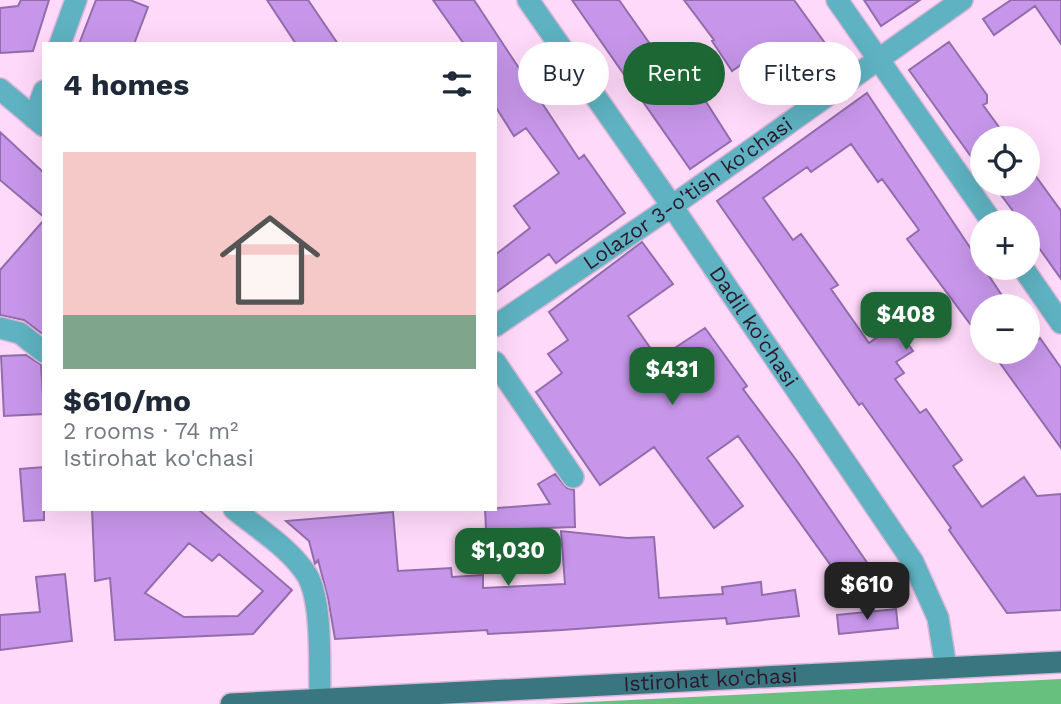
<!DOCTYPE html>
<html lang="en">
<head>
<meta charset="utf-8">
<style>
  :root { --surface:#fff; --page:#f6f6f7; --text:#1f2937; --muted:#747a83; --accent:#1d6735 }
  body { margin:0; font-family:"Work Sans",sans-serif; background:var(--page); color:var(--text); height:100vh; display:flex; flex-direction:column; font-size:26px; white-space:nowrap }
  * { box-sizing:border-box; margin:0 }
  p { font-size:23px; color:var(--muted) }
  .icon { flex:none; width:38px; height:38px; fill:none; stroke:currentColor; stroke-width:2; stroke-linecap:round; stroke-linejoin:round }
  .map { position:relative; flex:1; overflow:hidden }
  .sheet { position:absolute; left:42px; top:42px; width:455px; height:469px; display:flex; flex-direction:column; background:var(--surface); border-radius:0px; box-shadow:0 7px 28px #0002 }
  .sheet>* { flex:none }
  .banner { position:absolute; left:518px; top:42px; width:438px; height:63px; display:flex; gap:14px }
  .controls { position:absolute; left:970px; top:126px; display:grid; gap:14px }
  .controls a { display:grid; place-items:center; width:70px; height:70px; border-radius:50%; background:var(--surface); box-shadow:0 7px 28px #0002; font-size:35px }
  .price { position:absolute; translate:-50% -60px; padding:0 16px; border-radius:14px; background:var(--accent); color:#fff; font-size:23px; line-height:46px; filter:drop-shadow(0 2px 4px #0008) }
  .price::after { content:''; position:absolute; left:50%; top:42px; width:21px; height:16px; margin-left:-10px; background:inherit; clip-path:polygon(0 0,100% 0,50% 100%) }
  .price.on { background:#222; color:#fff }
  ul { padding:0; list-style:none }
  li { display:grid; align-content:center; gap:14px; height:371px; padding:0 21px }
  li span { display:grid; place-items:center; height:217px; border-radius:0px; color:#555 }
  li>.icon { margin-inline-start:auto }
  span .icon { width:126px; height:126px; fill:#fffc; stroke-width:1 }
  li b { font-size:30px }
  h2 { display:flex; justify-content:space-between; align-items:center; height:84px; padding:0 21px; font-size:30px }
  .pill { padding:0 24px; border-radius:32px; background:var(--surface); box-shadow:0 7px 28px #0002; font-size:24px; line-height:63px }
  .pill.on { background:var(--accent); color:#fff }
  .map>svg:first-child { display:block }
  .forest { fill:#68c07e }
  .building { fill:#c796ea; stroke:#926dac; stroke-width:2; fill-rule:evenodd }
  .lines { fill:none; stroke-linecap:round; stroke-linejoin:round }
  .minor-casing { stroke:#d9b6d5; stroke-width:24 }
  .major-casing { stroke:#d9b6d5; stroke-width:24 }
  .minor { stroke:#5eb2c1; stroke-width:21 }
  .major { stroke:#3a7680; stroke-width:21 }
  .labels { text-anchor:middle; stroke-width:7; stroke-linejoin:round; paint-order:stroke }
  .street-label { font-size:21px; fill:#2e172c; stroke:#fceffa }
</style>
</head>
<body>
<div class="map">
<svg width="1061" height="704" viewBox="0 0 1061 704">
  <rect width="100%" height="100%" fill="#ffd9fa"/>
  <path class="forest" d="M1061,679v25h-513z"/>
  <path class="building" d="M21,0h28l-16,51 -33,2v-45l18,-2z
    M96,0h34l18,7 -14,37h-55z
    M267,0h41l30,44h-42z
    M433,0h41l105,159 5,-4 41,58 -69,50 -7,-9 -54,39v-38l35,-27 -16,-22 45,-33 -33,-45 -12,8 -19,-30v-62h-31z
    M572,0h47l43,61 13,-8 56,88 -41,28z
    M684,0h110l46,64 -42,30 -33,-46 -33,23 -20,-30 2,-1z
    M864,0h56l-39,26z
    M1011,0h50v44l-26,-38 -41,29 -11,-16z
    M949,42l38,53v8l-4,2 24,33h-25v34l-73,-102z
    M867,93l142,213h-27v34l-75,-101 12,-9 -37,-51 -4,3 -27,-38 -40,28 -4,-5 -44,31 30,42 8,-6 37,51 -7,4 38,54 25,-18 19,26 -17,11 8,11 -9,6 25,34 6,-4 36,51 -9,6 29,41 42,-30 13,19 24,-2v116l-54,3 -58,-83 2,-2 -89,-125 -3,2 -142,-204z
    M0,132l44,41v44l-44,-37z
    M1027,164l34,47v68l-34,-48v-9h-6l-28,-38h34z
    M44,220v115l-20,-15 -24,-5v-45z
    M642,242l31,42 -45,32 30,43 47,-31 42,58 -4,3 54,72 80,116 -25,18 -114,-159 -31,22 36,48 -29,22 -60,-81 -54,38 -64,-93 26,-19 -14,-19 20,-14 -19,-28z
    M1040,338l21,30v80l-69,-96h35v-4z
    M26,355l15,10 3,49 -40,2 -3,-60z
    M44,467v53l-20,1 -4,-52z
    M555,474l12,14 7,2 1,37 -89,3 -1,-21 65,-5 -12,-20z
    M92,509h106l94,81 -39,44 -138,6 -5,-62 -15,3zM189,543l23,18 7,-7 44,37 -25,25 -54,1 -39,-24z
    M393,512l5,59 53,-3 1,9 31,-2v13l82,-4 -4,-53 66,7 27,-1 5,61 64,-4 -1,-7 39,-5 1,13 33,-5 4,26 -72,8 -1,-6 -164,12 -74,4 -1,-4 -152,9 -7,-41 -10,-38 -3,4 -6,-23 -23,-20z
    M65,574l7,67 -72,9v-35l40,-3 -4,-35z
    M896,609l2,19 -59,6 -2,-19z"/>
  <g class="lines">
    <defs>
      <g id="minor">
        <path id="s1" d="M528,0l144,206 241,356 25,56 8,50"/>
        <path d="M837,0l155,222"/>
        <path d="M60,44l16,-44"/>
        <path d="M0,89l44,37"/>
        <path d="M34,118l10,-27"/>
        <path d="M1023,268l38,55"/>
        <path id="s2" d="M495,326l177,-120 290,-206"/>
        <path d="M0,328l20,5 24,19"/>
        <path d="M495,362l78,115"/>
        <path d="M234,509c24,20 56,39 73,66 16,27 12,92 13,125"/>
      </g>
      <g id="major">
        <path id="s3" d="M231,704l830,-42"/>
      </g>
    </defs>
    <use href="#minor" class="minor-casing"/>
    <use href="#major" class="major-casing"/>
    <use href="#minor" class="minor"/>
    <use href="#major" class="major"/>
  </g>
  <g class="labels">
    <g class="street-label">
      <text dy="7" stroke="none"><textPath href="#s2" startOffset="234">Lolazor 3-o'tish ko'chasi</textPath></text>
      <text dy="7" stroke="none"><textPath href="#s1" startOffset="397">Dadil ko'chasi</textPath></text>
      <text dy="7" stroke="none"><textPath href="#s3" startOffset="480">Istirohat ko'chasi</textPath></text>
    </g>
  </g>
</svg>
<div class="controls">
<a><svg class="icon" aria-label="locate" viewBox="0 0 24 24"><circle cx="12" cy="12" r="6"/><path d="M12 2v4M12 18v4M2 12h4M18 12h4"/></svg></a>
<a>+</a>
<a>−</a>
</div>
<b class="price" style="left:906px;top:352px">$408</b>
<b class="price" style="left:672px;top:407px">$431</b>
<b class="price" style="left:508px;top:588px">$1,030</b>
<b class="price on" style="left:867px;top:622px">$610</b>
<div class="banner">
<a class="pill">Buy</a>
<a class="pill on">Rent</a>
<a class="pill">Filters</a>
</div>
<section class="sheet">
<h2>4 homes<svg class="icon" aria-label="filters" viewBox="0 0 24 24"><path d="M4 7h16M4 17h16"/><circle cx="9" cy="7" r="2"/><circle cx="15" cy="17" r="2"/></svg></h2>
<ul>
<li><span style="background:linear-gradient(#f6c9c9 75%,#7fa58c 0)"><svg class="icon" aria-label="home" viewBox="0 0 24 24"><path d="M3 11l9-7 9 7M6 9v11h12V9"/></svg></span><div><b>$610/mo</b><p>2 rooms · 74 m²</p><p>Istirohat ko'chasi</p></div></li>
</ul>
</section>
</div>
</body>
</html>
